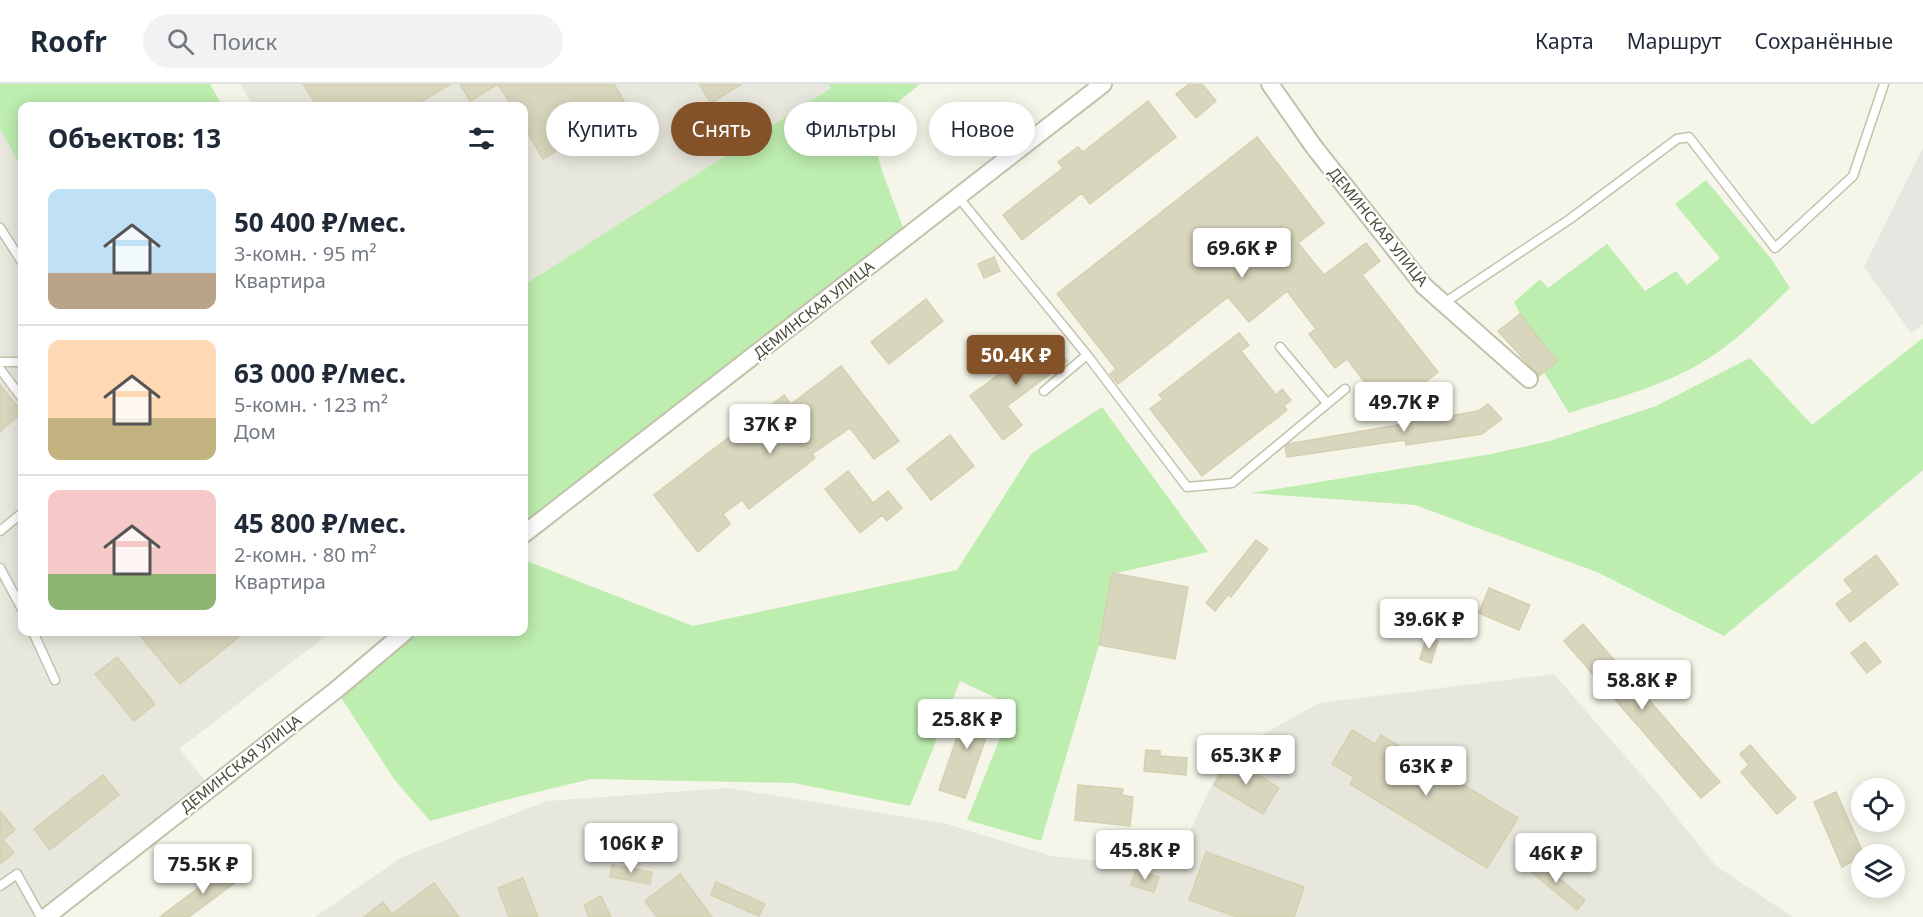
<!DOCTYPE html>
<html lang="ru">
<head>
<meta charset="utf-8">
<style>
  :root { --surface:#fff; --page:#f2f2f3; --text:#1f2937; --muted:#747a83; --line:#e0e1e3; --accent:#845229 }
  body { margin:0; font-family:"Noto Sans",sans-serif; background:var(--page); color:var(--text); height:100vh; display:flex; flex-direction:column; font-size:22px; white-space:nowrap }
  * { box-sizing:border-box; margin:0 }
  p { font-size:20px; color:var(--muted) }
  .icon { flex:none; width:33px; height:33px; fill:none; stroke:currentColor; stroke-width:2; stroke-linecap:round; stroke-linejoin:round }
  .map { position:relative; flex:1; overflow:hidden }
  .panel { position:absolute; left:18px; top:18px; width:510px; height:534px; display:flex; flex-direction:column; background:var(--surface); border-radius:12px; box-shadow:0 3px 15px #0003 }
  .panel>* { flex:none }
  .banner { position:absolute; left:546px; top:18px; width:570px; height:54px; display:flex; gap:12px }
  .buttons { position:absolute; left:1851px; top:694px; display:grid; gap:12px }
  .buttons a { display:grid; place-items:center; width:54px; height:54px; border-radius:50%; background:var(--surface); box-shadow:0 3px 15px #0003; font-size:30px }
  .price { position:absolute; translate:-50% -51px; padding:0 14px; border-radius:6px; background:#fff; color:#222; font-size:20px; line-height:39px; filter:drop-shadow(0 2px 3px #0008) }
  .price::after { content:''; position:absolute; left:50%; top:36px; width:18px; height:14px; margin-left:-9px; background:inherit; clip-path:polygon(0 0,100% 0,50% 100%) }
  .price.current { background:var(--accent); color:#fff }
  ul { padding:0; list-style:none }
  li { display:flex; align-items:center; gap:18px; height:150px; padding:0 30px }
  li+li { border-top:2px solid var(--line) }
  li span { display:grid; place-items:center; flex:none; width:168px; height:120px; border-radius:12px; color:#555 }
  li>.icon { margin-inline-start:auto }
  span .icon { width:72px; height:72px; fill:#fffc; stroke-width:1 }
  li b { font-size:26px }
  h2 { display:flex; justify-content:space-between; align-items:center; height:72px; padding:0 30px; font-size:26px }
  .pill { padding:0 21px; border-radius:27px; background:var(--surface); box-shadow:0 3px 15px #0003; font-size:21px; line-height:54px }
  .pill.current { background:var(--accent); color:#fff }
  header { display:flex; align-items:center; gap:36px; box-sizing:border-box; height:84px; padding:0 30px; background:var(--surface); border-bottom:2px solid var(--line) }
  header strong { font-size:28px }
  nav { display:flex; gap:33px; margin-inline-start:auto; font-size:21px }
  .search { width:420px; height:54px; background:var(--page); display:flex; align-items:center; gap:15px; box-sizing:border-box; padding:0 21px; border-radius:33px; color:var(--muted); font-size:22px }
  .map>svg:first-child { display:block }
  .industrial { fill:#e8e7dd }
  .green { fill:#bdedaf }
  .parking { fill:#e7e6e1 }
  .building { fill:#d8d6bd; stroke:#d4d1b0; stroke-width:1.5 }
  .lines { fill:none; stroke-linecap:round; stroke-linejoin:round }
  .service-casing { stroke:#c2c2aa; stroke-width:11 }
  .minor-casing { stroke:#c2c2aa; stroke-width:20 }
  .service { stroke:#fff; stroke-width:8 }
  .minor { stroke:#fff; stroke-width:16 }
  .labels { text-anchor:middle; stroke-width:4.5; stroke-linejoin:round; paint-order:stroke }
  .street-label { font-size:15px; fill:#4a4936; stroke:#fff }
</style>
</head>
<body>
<header>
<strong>Roofr</strong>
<div class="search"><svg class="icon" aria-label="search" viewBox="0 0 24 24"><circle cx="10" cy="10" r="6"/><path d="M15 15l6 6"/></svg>Поиск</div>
<nav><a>Карта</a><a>Маршрут</a><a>Сохранённые</a></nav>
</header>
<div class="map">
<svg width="1923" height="833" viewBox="0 0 1923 833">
  <rect width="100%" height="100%" fill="#f5f6e9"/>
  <path class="industrial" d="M240,0h588l3,4 -307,197v-179h-271z
    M0,45l22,40v463h309l-152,117 32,39 -165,129h-46z
    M1554,590l104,120 58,72 77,51h-1478l87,-60 145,-56 181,-13 219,36 105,32 98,10 34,-23 43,-89 92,-51z"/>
  <path class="green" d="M0,0h210l12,22h-200v63l-22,-40z
    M828,0h92l-51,42 13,45 25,67 -383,296v-249l307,-197z
    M1706,96l66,80 18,28c-26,25 -53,53 -84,72 -42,26 -90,38 -137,53l-25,-41 13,-12 -37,-46 -6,-12 26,-23 8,9 59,-44 38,47 31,-20 11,14 33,-27 -45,-54z
    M1923,254v132l-199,166 -127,-64 -182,-67 -164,-12 240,-39 59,-13 106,-35 94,-48 62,67z
    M1102,323l106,145 -96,22 -13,71 -58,196 -74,-21 46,-114 -53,-25 -50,125 -116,-23 -203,-4 -86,21 -75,21 -36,-42 -58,-89 69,-58h119v-72l169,66 264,-56 74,-116z"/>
  <path class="parking" d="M1923,64v176l-12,9 -47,-66z"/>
  <path class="building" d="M303,0h148l-38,22h-96z
    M460,0h38l-28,17z
    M498,0h116l14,24 -85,51 -19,-33v-20h-12z
    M699,0h43l-31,19z
    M1189,0h13l14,17 -20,17 -20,-24z
    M1148,17l28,36 -86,67 -8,-11 -60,47 -19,-25 60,-47 -5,-6 20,-15 5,5z
    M1257,53l67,86 -26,20 26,32 42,-32 14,18 -18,14 76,97 -51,39 -40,-52 -12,9 -26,-34 7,-5 -29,-38 -38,31 -21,-25 -110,87 -8,-10 6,-5 -59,-75z
    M994,173l6,14 -16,7 -6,-14z
    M926,215l17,22 -54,43 -18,-22z
    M1520,230l37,47 -18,15 -41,-45z
    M1239,249l10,12 -8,6 35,44 6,-6 9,11 -7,6 3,4 -85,66 -52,-67 13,-10 -4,-4z
    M1049,253l18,24 -60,45 15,19 -19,15 -33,-44z
    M841,282l58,75 -25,18 -24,-31 -38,26 3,4 -66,51 -7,-9 -19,14 7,10 -32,28 -44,-57 130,-100 7,9z
    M0,301l22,27 -22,20z
    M1488,320l14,15 -20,15 -76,11 -1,-5 -118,17 -2,-10 3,-3 190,-33z
    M950,351l24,31 -43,34 -24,-31z
    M848,387l25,32 15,-12 14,17 -15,13 -5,-6 -22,18 -35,-44z
    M1256,456l12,9 -37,48 -3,-2 -13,16 -9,-8z
    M1876,471l22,29 -48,38 -14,-18 17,-13 -9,-11z
    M1112,489l76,14 -13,72 -76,-14z
    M1489,504l41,17 -11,25 -40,-17z
    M1583,540l137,158 -19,16 -137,-157z
    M137,548h108l-65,52z
    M1426,554l12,3 -7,22 -11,-4z
    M1865,558l16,20 -14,11 -16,-20z
    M117,573l38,47 -21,17 -39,-47z
    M969,618l26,9 -30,87 -26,-8z
    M1352,646l23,14 6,-9 137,83 -31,50 -137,-84 4,-7 -22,-13z
    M1750,661l46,53 -19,16 -36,-42 8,-7 -9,-11z
    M1146,666l14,1v5l27,2 -1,17 -42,-4z
    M1230,674l49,30 -16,26 -49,-29z
    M103,691l16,20 -69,55 -16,-21z
    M1078,701l45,4 -1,6 11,2 -3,29 -55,-6z
    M1836,708l28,63 -22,12 -28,-65z
    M0,727l15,19 -12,10 11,13 -14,11z
    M1206,768l98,35 -10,30h-57l-48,-17z
    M1536,775l49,41 -8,10 -49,-41z
    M612,781l40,7 -2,12 -40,-7z
    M226,783l11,14 -48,36h-29z
    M1136,786l23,7 -5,15 -23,-7z
    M680,790l21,28 11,15h-55l-12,-16z
    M523,794l15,39h-29l-11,-29z
    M716,798l49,22 -6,12 -48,-21z
    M434,799l25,34h-95l19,-15 9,12z
    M601,812l10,21h-22l-5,-12z"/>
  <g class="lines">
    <defs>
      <path id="service" d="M959,114l128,157 -43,36
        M0,144l22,34
        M1444,219l126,-84 107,-80 12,-2 86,111 78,-72 31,-92
        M1280,263l47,56
        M1087,271l100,132 45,-4 113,-94
        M0,278h22
        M0,285l22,29
        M0,447l22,-18
        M0,484l22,41
        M33,548l22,48
        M0,802l17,-12 24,43"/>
      <path id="minor" d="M1270,0l44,63 110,139 105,93
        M524,450l579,-450
        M46,833l290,-227 69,-58"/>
    </defs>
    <use href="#service" class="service-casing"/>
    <use href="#minor" class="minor-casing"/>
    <use href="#service" class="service"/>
    <use href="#minor" class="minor"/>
  </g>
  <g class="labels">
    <g class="street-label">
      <text transform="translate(1378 143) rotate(51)" y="5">ДЕМИНСКАЯ УЛИЦА</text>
      <text transform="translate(814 226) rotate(-38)" y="5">ДЕМИНСКАЯ УЛИЦА</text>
      <text transform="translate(241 680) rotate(-38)" y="5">ДЕМИНСКАЯ УЛИЦА</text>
    </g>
  </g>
</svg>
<div class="buttons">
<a><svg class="icon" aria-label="locate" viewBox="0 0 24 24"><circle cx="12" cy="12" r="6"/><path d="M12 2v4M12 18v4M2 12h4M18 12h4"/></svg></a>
<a><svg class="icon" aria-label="layers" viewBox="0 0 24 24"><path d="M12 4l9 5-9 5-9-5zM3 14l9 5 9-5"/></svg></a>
</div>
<b class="price" style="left:1242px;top:195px">69.6K ₽</b>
<b class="price current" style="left:1016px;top:302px">50.4K ₽</b>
<b class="price" style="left:1404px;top:349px">49.7K ₽</b>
<b class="price" style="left:770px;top:371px">37K ₽</b>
<b class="price" style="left:1429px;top:566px">39.6K ₽</b>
<b class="price" style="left:1642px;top:627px">58.8K ₽</b>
<b class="price" style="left:967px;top:666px">25.8K ₽</b>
<b class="price" style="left:1246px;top:702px">65.3K ₽</b>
<b class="price" style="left:1426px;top:713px">63K ₽</b>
<b class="price" style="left:631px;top:790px">106K ₽</b>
<b class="price" style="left:1145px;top:797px">45.8K ₽</b>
<b class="price" style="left:1556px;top:800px">46K ₽</b>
<b class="price" style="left:203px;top:811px">75.5K ₽</b>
<div class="banner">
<a class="pill">Купить</a>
<a class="pill current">Снять</a>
<a class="pill">Фильтры</a>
<a class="pill">Новое</a>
</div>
<section class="panel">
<h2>Объектов: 13<svg class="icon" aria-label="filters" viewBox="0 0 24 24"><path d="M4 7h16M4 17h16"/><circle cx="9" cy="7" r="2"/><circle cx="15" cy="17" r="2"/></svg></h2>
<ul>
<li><span style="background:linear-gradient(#bfe0f5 70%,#b9a48a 0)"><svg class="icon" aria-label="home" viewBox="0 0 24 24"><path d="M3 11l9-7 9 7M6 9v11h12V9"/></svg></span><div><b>50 400 ₽/мес.</b><p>3-комн. · 95 m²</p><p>Квартира</p></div></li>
<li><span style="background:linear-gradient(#ffd9b3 65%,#c2b280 0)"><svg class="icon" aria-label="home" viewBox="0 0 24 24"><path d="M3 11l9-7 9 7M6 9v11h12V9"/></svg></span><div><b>63 000 ₽/мес.</b><p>5-комн. · 123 m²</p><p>Дом</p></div></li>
<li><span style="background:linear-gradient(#f6c9c9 70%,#8fb573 0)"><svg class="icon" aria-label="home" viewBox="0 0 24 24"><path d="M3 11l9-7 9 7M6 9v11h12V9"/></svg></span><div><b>45 800 ₽/мес.</b><p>2-комн. · 80 m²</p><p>Квартира</p></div></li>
</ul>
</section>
</div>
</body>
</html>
